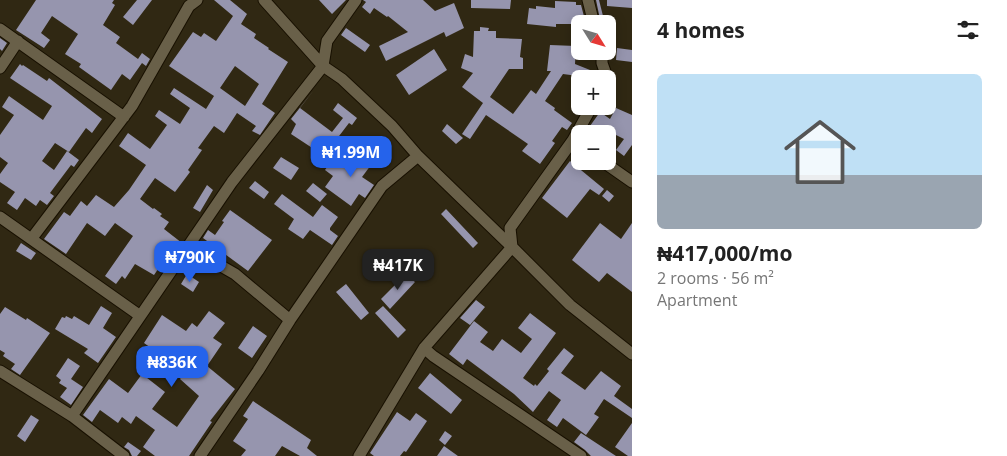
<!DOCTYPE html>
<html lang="en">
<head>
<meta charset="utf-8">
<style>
  :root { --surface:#fff; --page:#f6f6f6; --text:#222; --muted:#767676; --accent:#2563eb }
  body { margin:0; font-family:"Open Sans",sans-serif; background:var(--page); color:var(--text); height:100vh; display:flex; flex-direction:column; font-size:19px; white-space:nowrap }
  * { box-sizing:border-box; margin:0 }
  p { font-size:16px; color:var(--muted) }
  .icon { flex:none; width:28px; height:28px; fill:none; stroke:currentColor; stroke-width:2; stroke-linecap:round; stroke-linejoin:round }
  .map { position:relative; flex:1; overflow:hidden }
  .details { display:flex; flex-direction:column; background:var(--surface); width:375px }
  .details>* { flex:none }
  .needle { width:32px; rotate:127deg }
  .controls { position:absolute; left:571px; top:15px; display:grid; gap:10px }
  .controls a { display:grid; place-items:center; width:45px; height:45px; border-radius:8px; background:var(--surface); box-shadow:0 2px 12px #0003; font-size:25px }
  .price { position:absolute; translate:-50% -42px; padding:0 11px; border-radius:10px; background:var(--accent); color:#fff; font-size:16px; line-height:32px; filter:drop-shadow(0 1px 2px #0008) }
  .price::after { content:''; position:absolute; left:50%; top:30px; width:15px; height:11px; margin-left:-8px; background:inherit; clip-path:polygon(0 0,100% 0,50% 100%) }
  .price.active { background:#222; color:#fff }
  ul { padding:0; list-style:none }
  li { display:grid; align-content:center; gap:10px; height:265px; padding:0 25px }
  li span { display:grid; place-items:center; height:155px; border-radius:8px; color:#555 }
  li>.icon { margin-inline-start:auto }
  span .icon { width:90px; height:90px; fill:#fffc; stroke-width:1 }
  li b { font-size:21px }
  h2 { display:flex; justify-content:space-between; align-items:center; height:60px; padding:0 25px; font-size:21px }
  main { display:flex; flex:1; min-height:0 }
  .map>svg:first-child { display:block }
  .building { fill:#9695ae; fill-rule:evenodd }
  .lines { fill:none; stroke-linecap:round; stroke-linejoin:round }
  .street-casing { stroke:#181000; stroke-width:13 }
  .street { stroke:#696049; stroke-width:11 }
</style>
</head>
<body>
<main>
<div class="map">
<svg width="632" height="456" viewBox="0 0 632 456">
  <rect width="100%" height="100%" fill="#302813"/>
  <path class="building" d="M36,0h78l-2,3 3,2 -12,20 17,12 -4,6 22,16 4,-6 8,6 -4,7 -4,-3 -12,17 -8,-6 -11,16 -32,-23 2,-3 -16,-10 13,-20 -26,-18 -11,17 9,7 -6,8 -28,-18z
    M137,0h15l-19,25 -10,-8z
    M214,0h16l17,14 -6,10 15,10 -2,4 15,10 -1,1 20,13 -26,42 13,9 -15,22 -8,-4 4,-5 -19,-13 -13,20 -10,-7 -16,22 4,2 -14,20 2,2 -15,20 -20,-14 -15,21 13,10 1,-1 8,6 -2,2 9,6 -5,7 18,14 -5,6 -10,-8 -8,14 6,4 -11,16 -19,-11 -10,15 -3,-3 -6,8 -11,-8 28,-40 -18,-13 -10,13 -18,-13 -21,31 -22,-15 20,-27 6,4 11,-15 6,5 9,-11 18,12 15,-17 17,-25 -27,-19 9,-13 22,16 17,-24 -12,-9 4,-6 21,14 10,-16 -20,-14 4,-6 32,21 8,-13 -45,-30 24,-34 8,5 3,-4 12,8 17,-25zM235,66l24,18 -14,22 -25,-18z
    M319,0h27l-14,14z
    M363,0h60l12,11 19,-8 10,25 -18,9 -2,-5 -58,29 -7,-15 29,-14 -20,-16 -1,1 -13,-9 -4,6 -8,-7 4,-5z
    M471,0h40l-1,9 -39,-1z
    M596,0h3l6,24h-4z
    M607,0h25v8l-25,-2z
    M555,1l21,1v3h5l5,19h-30v3l-29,-3 2,-16 7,1v-3l19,2z
    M480,27l9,1 -1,3h8v7l26,1 -2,18 3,1v11h-14l-19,28 23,17 18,-24 5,4 15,-23h-4l3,-26 26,1 -1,18 20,8 -3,7h-15l1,-3 -15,-2 -18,27 10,7 -1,2 18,13 -5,7 -5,-3 -10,14 3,2 -15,21 -18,-13 6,-7 -42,-29 -16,24 -8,-5 21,-31 -21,-16 11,-14 -12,-5 4,-14 8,3 1,-26h6z
    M346,28l24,17 -5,7 -24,-17z
    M0,38l7,5 -5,8 -2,-2z
    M617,48l15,2v12l-16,-2z
    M434,49l13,21 -38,25 -13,-20z
    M20,64l2,2 1,-1 24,16 2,-3 53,41 -10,14 -6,-5 -17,24 -14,-9 -13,18 12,9 13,-19 12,9 -5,7 -3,-2 -21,28 4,3 -7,9 -7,-5 -4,6 -11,-8 -8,12 -10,-7 8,-11 -15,-10v-8l8,-11 -8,-6v-22l14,-20 -12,-8 7,-11 34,24 9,-14 -42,-28z
    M314,90l-14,18 32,24 11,-14 -10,-8 5,-7 19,15 -5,7 -3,-2 -13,17 2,1 -12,16 -35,-23 5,-10 -5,-5z
    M616,108l16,7v30l-8,11 -8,-6 8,-11 -10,-5h-13l-11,-8 10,-14 10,7z
    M447,124l16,14 -7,6 -14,-13z
    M370,146l10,7 -18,24 12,8 -9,13 -6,-4 -8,12 -26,-19 8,-11 -8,-6 9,-13 18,13z
    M281,157l18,11 -8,12 -18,-12z
    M570,161l34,28 -5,6 -9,-6 -23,29 -25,-20z
    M255,181l14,11 -5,7 -15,-11z
    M313,183l14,11 -7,8 -14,-11z
    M207,185l6,5 -13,22 -7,-4z
    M607,190l7,6 -5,6 -7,-6z
    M282,194l31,23 9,-12 16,12 -8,11v2l8,6 -6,9 -22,-15 -7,9 -15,-10 6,-10 -20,-15z
    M446,209l32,34 -5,5 -32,-34z
    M230,210l42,30 -24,31 -45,-33 5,-8 7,5 9,-13 -2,-1z
    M600,223l21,16 11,-16v69l-25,-19 -8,9 -27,-22z
    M21,243l15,10 -5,7 -15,-9z
    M404,273l11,9 -25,27 -9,-10 18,-18 -1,-1z
    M187,274l12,8 -6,10 -12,-8z
    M346,284l23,29 -8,7 -25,-28z
    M476,300l9,7 -15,18 -10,-7z
    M101,306l11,7 -9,15 13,9 -18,26 -14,-10 4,-4 -33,-20 7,-12 3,1 1,-2 6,3 2,-3 15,9z
    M383,306l23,24 -8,8 -23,-25z
    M5,307l21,13 1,-2 23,15 -30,42 -9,-6 4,-5 -12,-8 2,-3 -5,-3v-36z
    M209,311l16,12 -12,15 9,6 -15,22 28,23 -25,32 2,1 -23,34h-34l-12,-9 12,-17 -19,-14 -5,8 -9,-7 -4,6 -18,-13 -8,12 -9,-7 26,-36 19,14 14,-19 23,18 -13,17 25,18 22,-31 -19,-17 5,-7 -41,-29 18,-28 24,16 6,-8 5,4z
    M530,313l26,20 -33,45 11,8 1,-2 2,2 12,-15 -2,-2 17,-21 10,8 -13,17 24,17 16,-19 20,15 -7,10 18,13v9l-28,-19 -10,15 5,3 -13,18 -23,-17 -6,9 -10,-7 14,-20 -12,-9 -16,21 -19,-18 -47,-35 -4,6 -14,-11 25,-33 14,11 -8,10 13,9 9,-12 19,14 11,-14 -14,-11z
    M253,326l14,10 -15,22 -14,-10z
    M68,358l12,8 -9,13 12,8 -12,18 -11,-8 7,-9 -8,-5 2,-3 -5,-4z
    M430,373l32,27 -11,14 -33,-26z
    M253,401l58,39 -4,8 10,8h-17l-18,-10 -7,10h-34l5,-6 -13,-9 15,-22 -5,-3z
    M397,412l13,9 6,-8 11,8 -21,31 -2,-1 -4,5h-26l-4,-3z
    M31,415l8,5 -14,22 -8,-6z
    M632,423v33h-4l-13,-9z
    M445,431l7,5 -7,9 -6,-5z
    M581,433l35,23h-25l-6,-6 -11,-8z
    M128,442l13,9 -4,5h-5l-3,-6 -5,-3z
    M444,446l14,10h-21z"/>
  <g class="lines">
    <defs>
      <path id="street" d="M264,0l59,66 19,13 50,47 26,30 94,91 58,58 62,49
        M588,0l6,24
        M0,29l124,88
        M602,51v12l6,17
        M0,68l18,-27
        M602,161l30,21
        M0,217l139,98
        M32,238l100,-132 57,-100 8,-6
        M188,247l47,27 55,46
        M424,348l9,8 148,100
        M0,371l72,45 160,-234 91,-116 4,-25 29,-41
        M72,416l52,40
        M200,456l58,-85 32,-51 92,-134 36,-30
        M359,456l65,-108 88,-101 -2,-19 63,-88 19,-34"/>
    </defs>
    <use href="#street" class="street-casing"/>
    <use href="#street" class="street"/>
  </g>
</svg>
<div class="controls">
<a><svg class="needle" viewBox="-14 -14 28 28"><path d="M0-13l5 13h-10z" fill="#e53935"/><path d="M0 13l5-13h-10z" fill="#767676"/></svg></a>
<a>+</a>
<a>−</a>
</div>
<b class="price" style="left:351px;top:178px">₦1.99M</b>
<b class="price" style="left:190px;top:283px">₦790K</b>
<b class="price active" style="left:398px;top:291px">₦417K</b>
<b class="price" style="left:172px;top:388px">₦836K</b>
</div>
<section class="details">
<h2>4 homes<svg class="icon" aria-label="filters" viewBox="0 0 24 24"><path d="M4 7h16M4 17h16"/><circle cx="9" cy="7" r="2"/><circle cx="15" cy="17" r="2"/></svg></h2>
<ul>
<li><span style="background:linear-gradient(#bfe0f5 65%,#9aa5b1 0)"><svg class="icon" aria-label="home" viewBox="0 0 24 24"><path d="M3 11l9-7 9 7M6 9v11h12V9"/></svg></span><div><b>₦417,000/mo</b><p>2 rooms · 56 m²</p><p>Apartment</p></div></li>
</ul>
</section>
</main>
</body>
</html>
